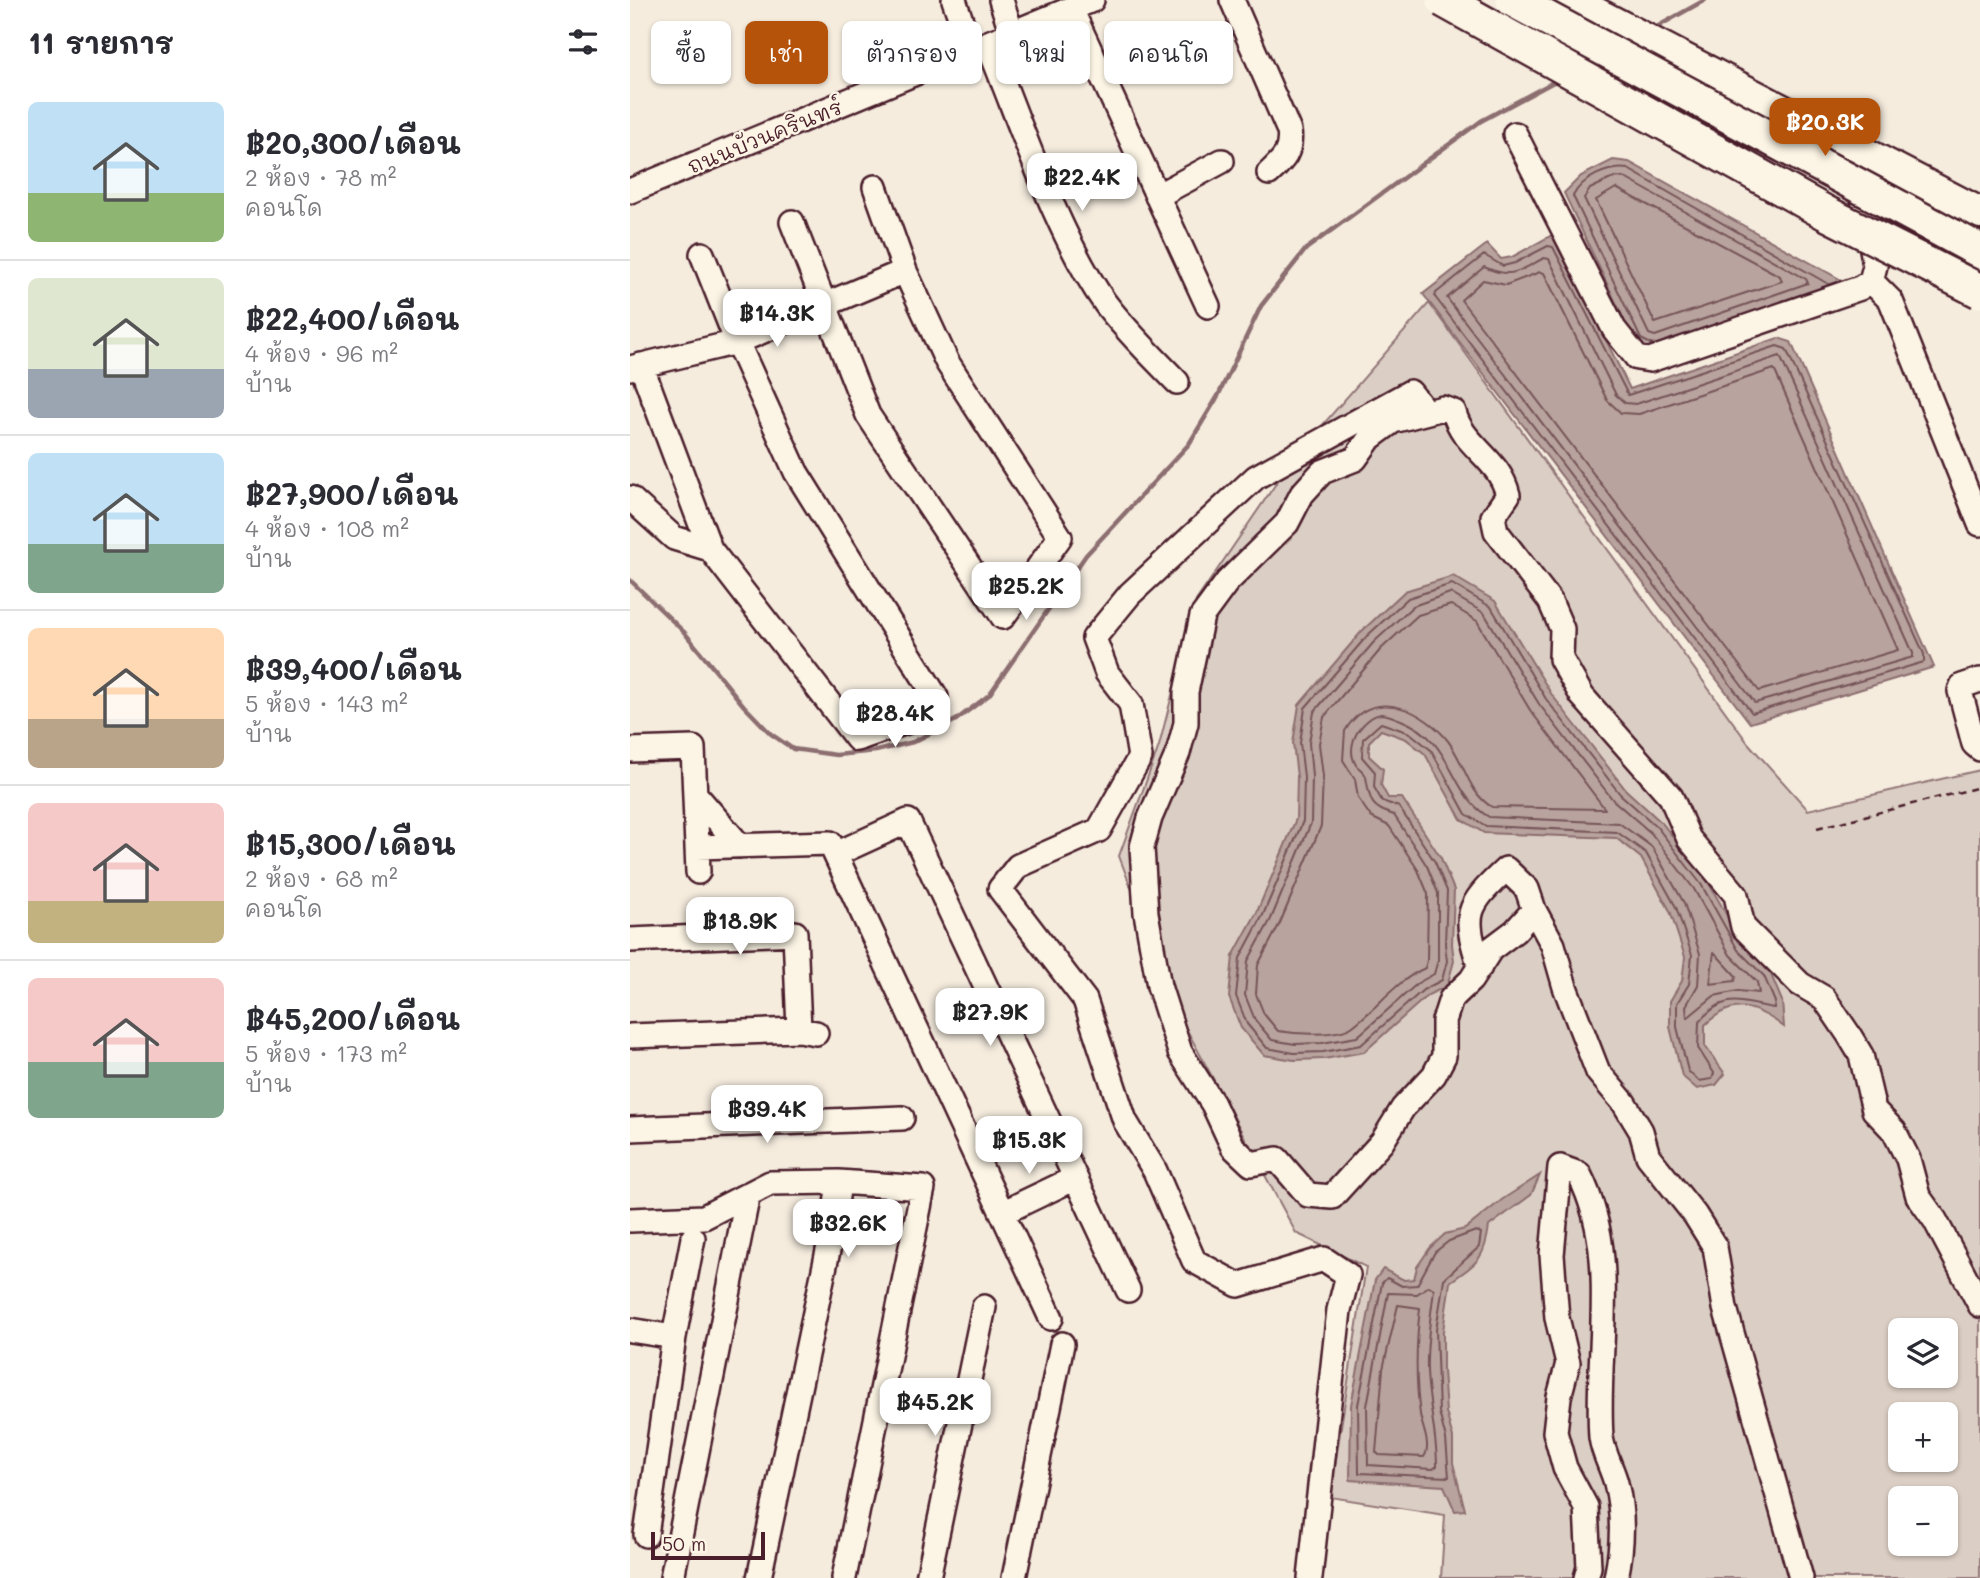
<!DOCTYPE html>
<html lang="th">
<head>
<meta charset="utf-8">
<style>
  :root { --surface:#fff; --page:#f7f7f7; --text:#2b2b33; --muted:#7c7c81; --line:#e1e1e2; --accent:#b45309 }
  body { margin:0; font-family:Mali,"Playpen Sans Thai",sans-serif; background:var(--page); color:var(--text); height:100vh; display:flex; flex-direction:column; font-size:26px; white-space:nowrap }
  * { box-sizing:border-box; margin:0 }
  p { font-size:23px; color:var(--muted) }
  .icon { flex:none; width:38px; height:38px; fill:none; stroke:currentColor; stroke-width:2; stroke-linecap:round; stroke-linejoin:round }
  .map { position:relative; flex:1; overflow:hidden }
  .details { display:flex; flex-direction:column; background:var(--surface); width:630px }
  .details>* { flex:none }
  .hud { position:absolute; left:21px; top:21px; width:665px; height:63px; display:flex; gap:14px }
  .tools { position:absolute; left:1258px; top:1318px; display:grid; gap:14px }
  .tools a { display:grid; place-items:center; width:70px; height:70px; border-radius:10px; background:var(--surface); box-shadow:0 2px 5px #0004; font-size:35px }
  .scale { position:absolute; left:21px; bottom:18px; width:114px; box-sizing:border-box; padding-left:7px; border:4px solid #4a1f2b; border-top:0; font-size:19px; line-height:24px; white-space:nowrap; color:#4a1f2b; -webkit-text-stroke:5px #fcf5e5; paint-order:stroke }
  .price { position:absolute; translate:-50% -60px; padding:0 16px; border-radius:14px; background:#fff; color:#222; font-size:23px; line-height:46px; filter:drop-shadow(0 2px 4px #0008) }
  .price::after { content:''; position:absolute; left:50%; top:42px; width:21px; height:16px; margin-left:-10px; background:inherit; clip-path:polygon(0 0,100% 0,50% 100%) }
  .price.active { background:var(--accent); color:#fff }
  ul { padding:0; list-style:none }
  li { display:flex; align-items:center; gap:21px; height:175px; padding:0 28px }
  li+li { border-top:2px solid var(--line) }
  li span { display:grid; place-items:center; flex:none; width:196px; height:140px; border-radius:10px; color:#555 }
  li>.icon { margin-inline-start:auto }
  span .icon { width:84px; height:84px; fill:#fffc; stroke-width:1 }
  li b { font-size:30px }
  h2 { display:flex; justify-content:space-between; align-items:center; height:84px; padding:0 28px; font-size:30px }
  .tag { padding:0 24px; border-radius:10px; background:var(--surface); box-shadow:0 2px 5px #0004; font-size:24px; line-height:63px }
  .tag.active { background:var(--accent); color:#fff }
  main { display:flex; flex:1; min-height:0 }
  .map>svg:first-child { display:block }
  .green { fill:#dbcec4; stroke:#927678; stroke-width:2; fill-rule:evenodd }
  .water { fill:#b8a39e; stroke:#8c6e70; stroke-width:2 }
  .lines { fill:none; stroke-linecap:round; stroke-linejoin:round }
  .shore { stroke:#765459; stroke-width:2 }
  .stream { stroke:#8c6e70; stroke-width:4.5 }
  .minor-casing { stroke:#4a1f2b; stroke-width:28 }
  .major-casing { stroke:#4a1f2b; stroke-width:35 }
  .path { stroke:#4a1f2b; stroke-width:2.5; stroke-dasharray:7 5; stroke-linecap:butt }
  .minor { stroke:#fcf5e5; stroke-width:23 }
  .major { stroke:#fcf5e5; stroke-width:30 }
  .highway-bridge-casing { stroke:#4a1f2b; stroke-width:38; stroke-linecap:butt }
  .highway-bridge { stroke:#fcf5e5; stroke-width:33 }
  .labels { text-anchor:middle; stroke-width:5; stroke-linejoin:round; paint-order:stroke }
  .street-label { font-size:21px; fill:#4a1f2b; stroke:#fcf5e5 }
</style>
</head>
<body>
<main>
<section class="details">
<h2>11 รายการ<svg class="icon" aria-label="filters" viewBox="0 0 24 24"><path d="M4 7h16M4 17h16"/><circle cx="9" cy="7" r="2"/><circle cx="15" cy="17" r="2"/></svg></h2>
<ul>
<li><span style="background:linear-gradient(#bfe0f5 65%,#8fb573 0)"><svg class="icon" aria-label="home" viewBox="0 0 24 24"><path d="M3 11l9-7 9 7M6 9v11h12V9"/></svg></span><div><b>฿20,300/เดือน</b><p>2 ห้อง · 78 m²</p><p>คอนโด</p></div></li>
<li><span style="background:linear-gradient(#dfe7d0 65%,#9aa5b1 0)"><svg class="icon" aria-label="home" viewBox="0 0 24 24"><path d="M3 11l9-7 9 7M6 9v11h12V9"/></svg></span><div><b>฿22,400/เดือน</b><p>4 ห้อง · 96 m²</p><p>บ้าน</p></div></li>
<li><span style="background:linear-gradient(#bfe0f5 65%,#7fa58c 0)"><svg class="icon" aria-label="home" viewBox="0 0 24 24"><path d="M3 11l9-7 9 7M6 9v11h12V9"/></svg></span><div><b>฿27,900/เดือน</b><p>4 ห้อง · 108 m²</p><p>บ้าน</p></div></li>
<li><span style="background:linear-gradient(#ffd9b3 65%,#b9a48a 0)"><svg class="icon" aria-label="home" viewBox="0 0 24 24"><path d="M3 11l9-7 9 7M6 9v11h12V9"/></svg></span><div><b>฿39,400/เดือน</b><p>5 ห้อง · 143 m²</p><p>บ้าน</p></div></li>
<li><span style="background:linear-gradient(#f6c9c9 70%,#c2b280 0)"><svg class="icon" aria-label="home" viewBox="0 0 24 24"><path d="M3 11l9-7 9 7M6 9v11h12V9"/></svg></span><div><b>฿15,300/เดือน</b><p>2 ห้อง · 68 m²</p><p>คอนโด</p></div></li>
<li><span style="background:linear-gradient(#f6c9c9 60%,#7fa58c 0)"><svg class="icon" aria-label="home" viewBox="0 0 24 24"><path d="M3 11l9-7 9 7M6 9v11h12V9"/></svg></span><div><b>฿45,200/เดือน</b><p>5 ห้อง · 173 m²</p><p>บ้าน</p></div></li>
</ul>
</section>
<div class="map">
<svg width="1350" height="1578" viewBox="0 0 1350 1578">
  <rect width="100%" height="100%" fill="#f5ecde"/>
  <filter id="ink" filterUnits="userSpaceOnUse"><feTurbulence type="fractalNoise" baseFrequency=".0143" numOctaves="2"/><feDisplacementMap in="SourceGraphic" scale="14" xChannelSelector="R" yChannelSelector="G"/><feConvolveMatrix kernelMatrix="1 2 1 2 8 2 1 2 1" color-interpolation-filters="sRGB"/></filter>
  <g filter="url(#ink)">
    <path class="green" d="M799,303l319,440 60,67 172,-40v808h-539l4,-63 -115,-18 36,-230 -70,-34 -115,-214 -62,-163 40,-110 37,-145 96,-141zM1270,1330h46v46h-46zM1270,1414h46v46h-46zM1270,1498h46v46h-46z"/>
    <path class="water" d="M983,160l16,2 216,120 -192,71 -17,-8 -72,-152 17,-17z
      M924,234l76,155 148,-51 13,4 143,325 -184,56 -327,-429 64,-50 14,15 11,-2z
      M823,576l42,25 57,94 74,95 36,33 45,57 37,66 26,26 12,29 2,26c-28,-21 -51,-30 -79,-2v21l20,28 -9,11 -19,4 -15,-13 -12,-49v-26l12,-20 3,-24 -15,-46 -29,-53 -25,-20 -132,-5 -23,-14 -36,-65 -19,-15 -25,-9 -12,12v14l14,13 -2,16 7,13h14l39,60 13,32 -2,54 2,17 -7,25 -19,9 -64,57 -40,7 -30,1 -30,-5 -23,-27 -12,-31 4,-41 24,-44 39,-93 1,-42 -4,-34 6,-38 63,-74 43,-40z
      M910,1175l-9,20 -42,31c-4,33 -12,37 -39,56l-7,49v39l3,42 7,26v25l12,47 -10,1 -11,-25 -94,-6 1,-75 24,-125 8,-11 21,11 10,-1 3,-12 13,-19 15,-14 20,-5 38,-30z"/>
    <g class="lines">
      <path class="shore" d="M985,177l10,1 181,101 2,4 -153,53 -6,-2 -65,-136 6,-9z
        M986,188l164,88 2,5 -127,42 -59,-123z
        M918,246l5,1 75,148 149,-49 9,3 138,305v8l-172,51 -317,-416 1,-4 48,-38 19,11 12,-3z
        M914,258l5,1 67,136 9,8 11,1 144,-48 133,297v4l-158,46 -308,-405 37,-31c28,12 33,5 60,-9z
        M910,272l4,1 63,127 14,13 18,1 135,-45 124,281 -139,41 -298,-391 22,-20 23,5z
        M1023,345l-12,-6 -68,-143c9,-18 35,-30 55,-27l202,116
        M822,584l39,23 55,92 74,95 37,33 44,57 37,66 26,26 11,26 -1,6c-33,-5 -49,-17 -75,14l-1,26 16,25 -2,6 -13,2 -11,-10 -11,-44v-24l12,-19 3,-29 -16,-48 -30,-54 -29,-21 -131,-6 -20,-12 -35,-64 -21,-17 -29,-10 -18,16 -1,18 13,15 -1,15 8,14 17,6 36,55 12,29 -2,53 2,17 -5,19 -19,10 -62,55 -38,7 -29,1 -27,-5 -20,-24 -11,-28 4,-38 23,-43 40,-94 1,-44 -4,-34 5,-35 62,-72 41,-38z
        M820,593l34,20 55,91 74,96 38,33 43,56 36,66 27,27 2,11 -21,-2 -24,5 -27,22 -1,-12 12,-21 2,-31 -16,-51 -32,-56 -33,-24 -130,-6c-42,-25 -34,-76 -88,-97 -6,-2 -13,-6 -20,-6 -8,1 -13,6 -18,11 -10,10 -15,27 -7,40 3,4 9,7 10,12 4,24 4,31 28,38l33,51 11,27v67l-4,14 -16,9 -61,54 -35,6 -27,1 -23,-4 -17,-20 -10,-25 3,-34 23,-42 40,-96 1,-47 -3,-33 5,-31 60,-70 39,-36z
        M821,605l26,16 53,89 75,99 -113,-2c-26,-15 -28,-50 -48,-71 -28,-30 -74,-48 -99,-5l-2,29 12,19 3,19 13,19 18,9 29,44 10,24 -1,66 -2,8c-29,13 -47,39 -72,58 -15,11 -57,8 -75,5l-14,-17 -8,-20 2,-29 22,-42 41,-97 2,-50 -4,-32 5,-27 57,-68 37,-34z
        M1084,952l22,24 -1,5 -25,3z
        M846,1231l5,2 -2,14 -35,32 -8,51 3,82 7,27 3,38 -90,-4 -1,-68 24,-122 5,-5 15,8 15,-1 18,-33 14,-11z
        M799,1286l5,3c-3,27 -8,53 -7,81 1,33 10,64 10,96l-4,3 -65,-4 -1,-59 21,-113 29,1z
        M768,1305l22,3c-4,35 -5,71 0,106 2,14 12,31 4,43l-45,-2 -3,-3 7,-83z"/>
      <path class="stream" d="M1023,29l52,-29
        M0,580l54,52 60,74 27,28 22,15 43,6 40,-4 37,-9 43,-22 33,-25 97,-140 103,-111 29,-48 43,-90 45,-57 175,-128 78,-42"/>
      <defs>
        <path id="minor" d="M324,0l18,52
          M371,0l11,34
          M602,0l57,131c3,21 -6,29 -20,42
          M441,9l137,297
          M358,44c33,80 68,189 117,259 21,28 48,54 72,79
          M885,134l99,195 23,29 13,2 210,-72 11,-7 4,-15 -16,-89
          M0,191l462,-191
          M527,196l65,-35
          M162,222l76,193 135,202 57,-80 -113,-175 -42,-91 -30,-84
          M1241,281l20,20 89,223
          M11,365l69,184 147,190 52,-18 27,-24 -140,-225 -59,-130 -35,-88
          M0,368l107,-26 168,-71
          M0,498l44,40 36,11
          M1350,680l-18,6 -2,5 14,53 6,5
          M0,750l63,-2 5,124
          M65,794l45,52
          M67,847l133,-4 221,475
          M206,854l72,-33 220,469
          M0,940l165,-7 4,97
          M850,967c-17,-53 -15,-60 26,-98l21,20 7,21
          M0,1036l169,-6 17,3
          M0,1129l272,-11
          M209,1182l84,6 -79,390
          M372,1213l73,-35
          M0,1220l74,-3 66,-34 69,-1 -6,45 -74,351
          M0,1330l44,7
          M16,1535l28,-198 19,-99
          M42,1578l76,-384
          M298,1578l56,-271
          M384,1578l48,-234
          M680,1578l29,-268 9,-35 -24,-16 -86,26 -44,-24 -39,-90 -30,-50 -40,-121 -85,-111 18,-23 81,-36 41,-73 -9,-53 -24,-31 -13,-35 36,-44 126,-117 154,-85 16,20
          M956,1578l3,-11 -3,-60 -21,-39 -10,-36 4,-35 9,-34 -11,-45 -5,-63 8,-88 19,7c42,82 16,176 22,263 2,16 11,31 15,46 8,32 7,62 0,95
          M1171,1578l-76,-270 -10,-61 -20,-32 -47,-59 -7,-25 -17,-28 -26,-31 -33,-85 -12,-42 -19,-35 -19,21 -24,18 -20,31 -20,19 -7,22v35l-10,19 -31,33 -21,34 -50,55 -24,-2 -31,-36 -26,5 -18,-17 -20,-43 -33,-52 -21,-66 -13,-73 -4,-66 8,-29 28,-65 8,-30v-31l16,-76 25,-34 60,-59 15,-29 20,-22 33,-13 15,-21 23,-17 50,-13 11,4c9,35 45,45 54,83l-15,22 3,14 54,70 12,28 -1,30 21,37 89,101 18,42 47,56 7,32 57,57 24,14 25,37 12,20 13,55 20,21 14,28 10,37 17,24 45,85"/>
        <path id="major" d="M941,0l409,213"/>
      </defs>
      <use href="#minor" class="minor-casing"/>
      <use href="#major" class="major-casing"/>
      <path class="path" d="M1187,828l163,-41"/>
      <use href="#minor" class="minor"/>
      <use href="#major" class="major"/>
      <defs>
        <path id="highway-bridge" d="M813,0l383,213 154,78
          M883,0l467,251"/>
      </defs>
      <use href="#highway-bridge" class="highway-bridge-casing"/>
      <use href="#highway-bridge" class="highway-bridge"/>
    </g>
  </g>
  <g class="labels">
    <g class="street-label">
      <text transform="translate(135 137) rotate(-22)" y="7">ถนนบัวนครินทร์</text>
    </g>
  </g>
</svg>
<div class="tools">
<a><svg class="icon" aria-label="layers" viewBox="0 0 24 24"><path d="M12 4l9 5-9 5-9-5zM3 14l9 5 9-5"/></svg></a>
<a>+</a>
<a>−</a>
</div>
<div class="scale">50 m</div>
<b class="price active" style="left:1195px;top:158px">฿20.3K</b>
<b class="price" style="left:452px;top:213px">฿22.4K</b>
<b class="price" style="left:147px;top:349px">฿14.3K</b>
<b class="price" style="left:396px;top:622px">฿25.2K</b>
<b class="price" style="left:265px;top:749px">฿28.4K</b>
<b class="price" style="left:110px;top:957px">฿18.9K</b>
<b class="price" style="left:360px;top:1048px">฿27.9K</b>
<b class="price" style="left:137px;top:1145px">฿39.4K</b>
<b class="price" style="left:399px;top:1176px">฿15.3K</b>
<b class="price" style="left:218px;top:1259px">฿32.6K</b>
<b class="price" style="left:305px;top:1438px">฿45.2K</b>
<div class="hud">
<a class="tag">ซื้อ</a>
<a class="tag active">เช่า</a>
<a class="tag">ตัวกรอง</a>
<a class="tag">ใหม่</a>
<a class="tag">คอนโด</a>
</div>
</div>
</main>
</body>
</html>
